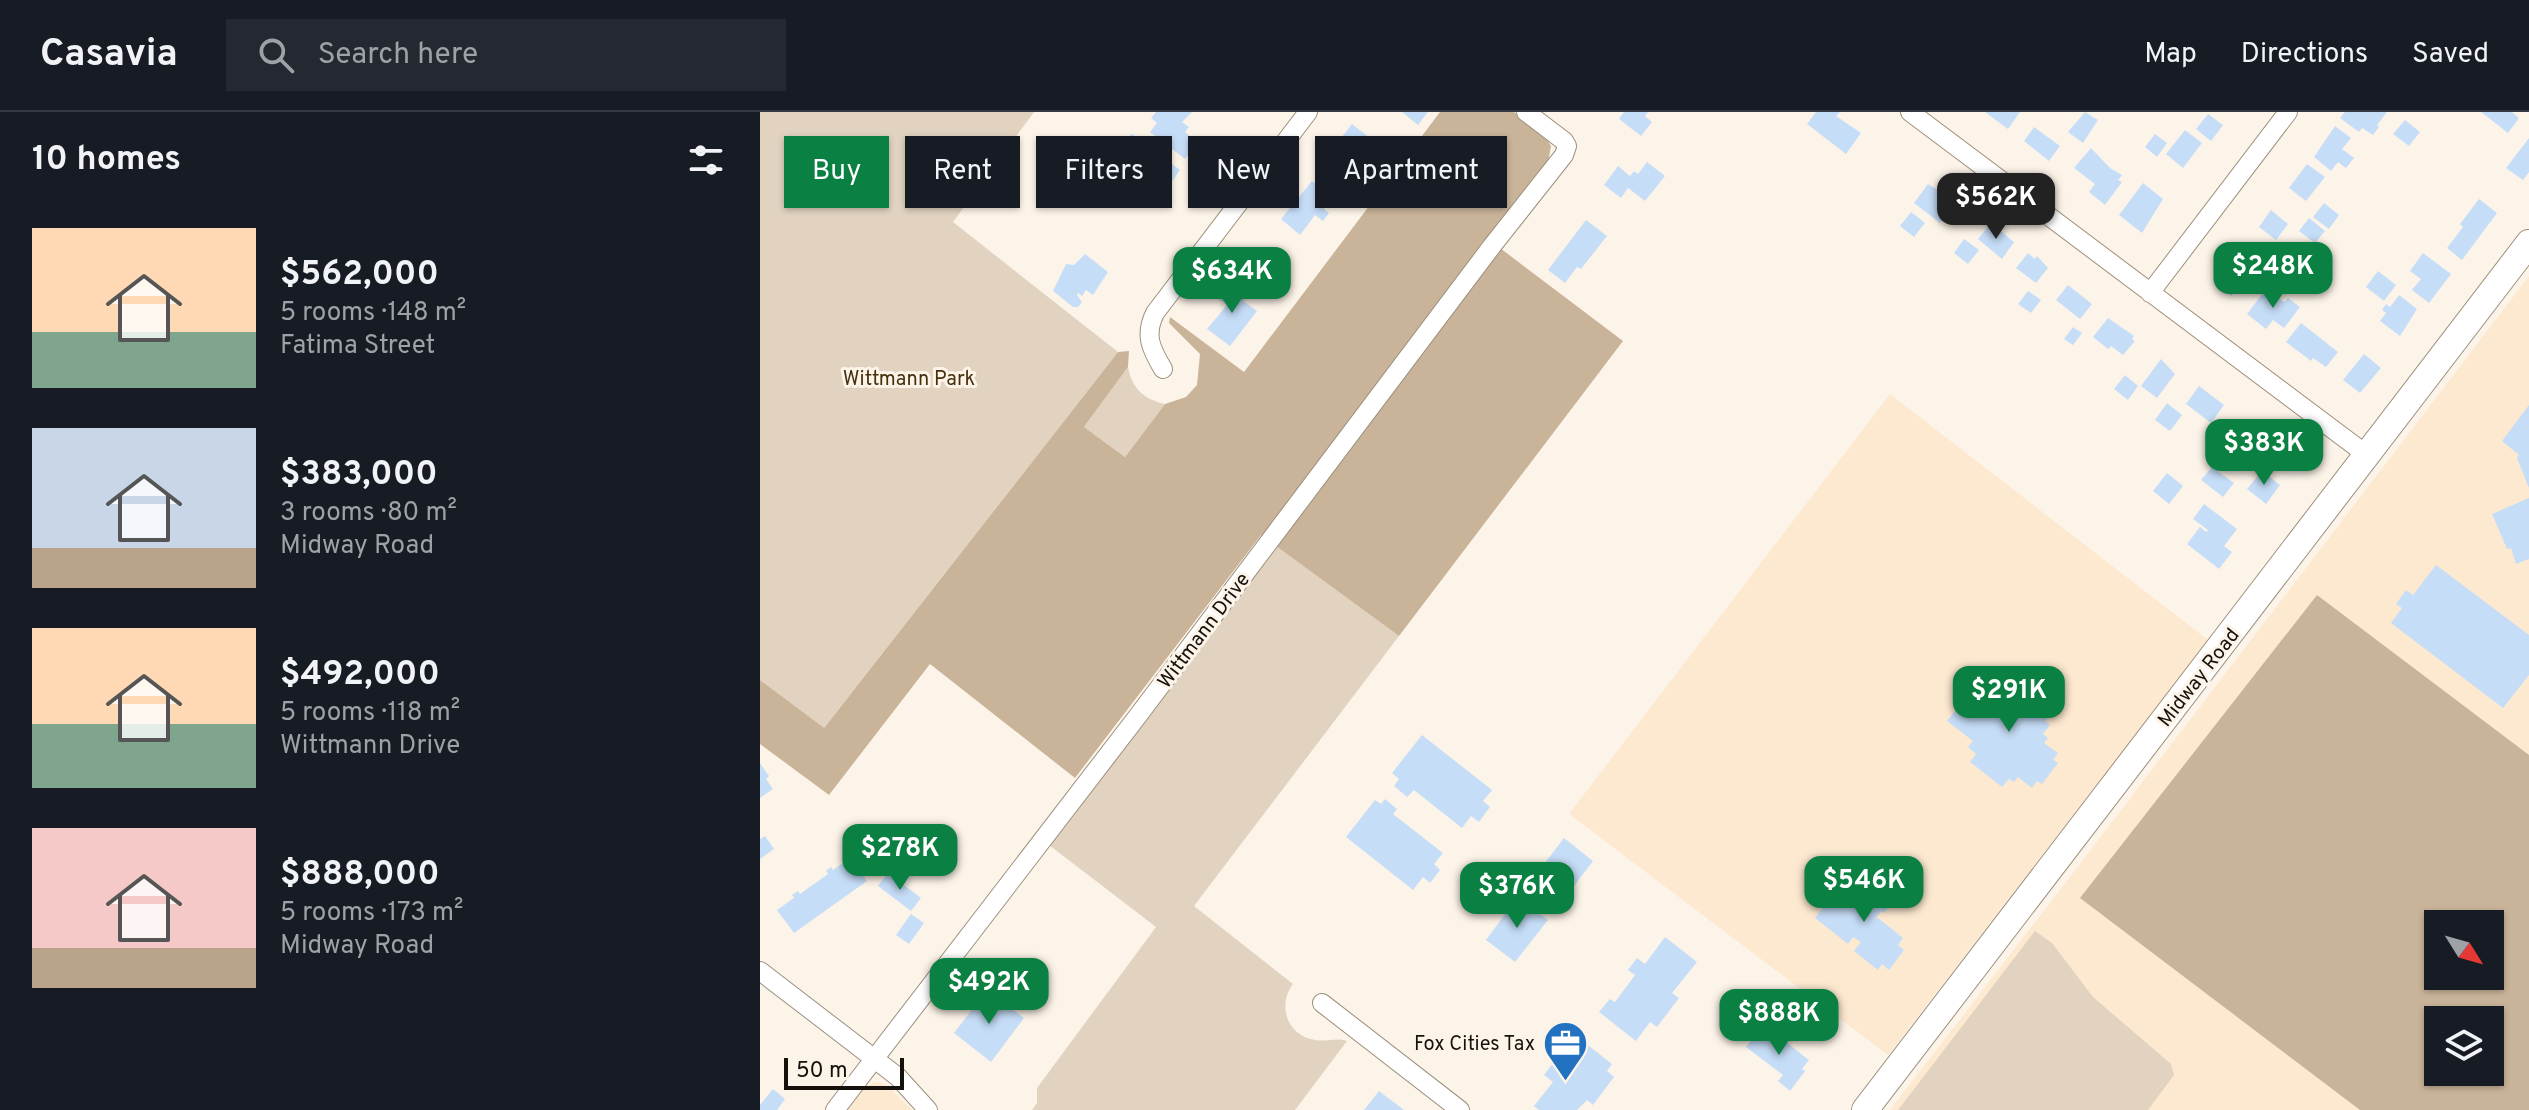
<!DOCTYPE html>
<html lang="en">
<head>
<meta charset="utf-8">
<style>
  :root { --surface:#171b24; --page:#242831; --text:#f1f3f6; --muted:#9ea1a6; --line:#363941; --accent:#0b8043 }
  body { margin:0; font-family:Overpass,sans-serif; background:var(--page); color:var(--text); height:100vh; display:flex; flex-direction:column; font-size:30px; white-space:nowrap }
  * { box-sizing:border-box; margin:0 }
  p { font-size:26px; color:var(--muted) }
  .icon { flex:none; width:44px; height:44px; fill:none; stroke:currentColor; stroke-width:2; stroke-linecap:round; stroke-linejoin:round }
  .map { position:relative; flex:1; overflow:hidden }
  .side { display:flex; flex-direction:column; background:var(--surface); width:760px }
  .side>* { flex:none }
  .guide { position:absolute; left:24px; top:24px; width:760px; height:72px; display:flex; gap:16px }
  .needle { width:52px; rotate:127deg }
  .tools { position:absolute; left:1664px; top:798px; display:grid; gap:16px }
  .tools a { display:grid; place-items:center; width:80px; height:80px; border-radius:0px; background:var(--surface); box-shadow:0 2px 6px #0004; font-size:40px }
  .scale { position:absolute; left:24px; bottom:20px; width:120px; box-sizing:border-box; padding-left:8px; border:4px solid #16110b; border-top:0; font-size:22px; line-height:28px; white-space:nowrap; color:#16110b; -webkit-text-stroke:6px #fdf4e9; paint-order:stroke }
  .price { position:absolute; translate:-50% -68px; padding:0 18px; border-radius:16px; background:var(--accent); color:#fff; font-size:26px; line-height:52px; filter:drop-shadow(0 2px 4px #0008) }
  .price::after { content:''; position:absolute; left:50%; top:48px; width:24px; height:18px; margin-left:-12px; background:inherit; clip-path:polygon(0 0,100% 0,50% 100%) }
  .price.active { background:#222; color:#fff }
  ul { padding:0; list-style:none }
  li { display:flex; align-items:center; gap:24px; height:200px; padding:0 32px }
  li span { display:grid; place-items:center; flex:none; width:224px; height:160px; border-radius:0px; color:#555 }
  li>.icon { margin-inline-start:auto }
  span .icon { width:96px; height:96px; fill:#fffc; stroke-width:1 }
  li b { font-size:34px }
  h2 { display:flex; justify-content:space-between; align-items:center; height:96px; padding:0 32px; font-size:34px }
  .chip { padding:0 28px; border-radius:0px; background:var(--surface); box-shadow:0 2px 6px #0004; font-size:28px; line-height:72px }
  .chip.active { background:var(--accent); color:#fff }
  header { display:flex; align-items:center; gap:48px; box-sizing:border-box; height:112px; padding:0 40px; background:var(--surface); border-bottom:2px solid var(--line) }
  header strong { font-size:38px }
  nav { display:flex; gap:44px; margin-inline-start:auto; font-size:28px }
  .search { width:560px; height:72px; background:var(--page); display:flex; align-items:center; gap:20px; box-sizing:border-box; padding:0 28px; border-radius:0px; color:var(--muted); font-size:30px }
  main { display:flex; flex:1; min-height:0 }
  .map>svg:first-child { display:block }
  .built { fill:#fde9d0; fill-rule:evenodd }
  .green { fill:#e1d3c0 }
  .forest { fill:#c9b499; fill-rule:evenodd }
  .building { fill:#c6ddf7 }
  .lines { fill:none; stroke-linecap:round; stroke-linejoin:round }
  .minor-casing { stroke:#9c8f7d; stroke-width:20 }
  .secondary-casing { stroke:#9c8f7d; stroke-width:28 }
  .minor { stroke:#fff; stroke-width:18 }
  .secondary { stroke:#fff; stroke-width:26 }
  .labels { text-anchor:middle; stroke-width:6; stroke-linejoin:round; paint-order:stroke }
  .park-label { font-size:20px; fill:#47300d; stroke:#fdf4e9 }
  .street-label { font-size:20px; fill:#16110b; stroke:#fdf4e9 }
  .poi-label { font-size:20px; fill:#16110b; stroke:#fdf4e9; text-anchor:end }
</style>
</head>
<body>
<header>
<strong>Casavia</strong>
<div class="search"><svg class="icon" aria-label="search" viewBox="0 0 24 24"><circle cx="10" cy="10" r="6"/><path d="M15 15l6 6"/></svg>Search here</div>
<nav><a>Map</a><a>Directions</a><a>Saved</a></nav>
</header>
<main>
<section class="side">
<h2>10 homes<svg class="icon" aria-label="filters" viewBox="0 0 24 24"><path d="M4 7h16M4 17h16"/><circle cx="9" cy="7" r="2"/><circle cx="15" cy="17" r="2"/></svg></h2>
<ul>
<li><span style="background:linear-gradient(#ffd9b3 65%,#7fa58c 0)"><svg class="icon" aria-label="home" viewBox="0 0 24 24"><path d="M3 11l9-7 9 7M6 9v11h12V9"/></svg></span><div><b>$562,000</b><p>5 rooms · 148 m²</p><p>Fatima Street</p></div></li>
<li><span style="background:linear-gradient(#c9d6e8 75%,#b9a48a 0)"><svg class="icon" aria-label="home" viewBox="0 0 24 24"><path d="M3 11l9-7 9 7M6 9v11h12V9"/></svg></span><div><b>$383,000</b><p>3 rooms · 80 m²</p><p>Midway Road</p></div></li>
<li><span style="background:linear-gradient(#ffd9b3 60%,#7fa58c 0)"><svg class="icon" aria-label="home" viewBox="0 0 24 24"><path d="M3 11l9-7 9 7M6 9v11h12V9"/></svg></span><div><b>$492,000</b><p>5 rooms · 118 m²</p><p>Wittmann Drive</p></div></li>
<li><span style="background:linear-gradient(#f6c9c9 75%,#b9a48a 0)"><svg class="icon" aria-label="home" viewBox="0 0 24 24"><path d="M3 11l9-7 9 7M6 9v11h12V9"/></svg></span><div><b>$888,000</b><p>5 rooms · 173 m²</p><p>Midway Road</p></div></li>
</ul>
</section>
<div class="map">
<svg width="1769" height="998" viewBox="0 0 1769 998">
  <rect width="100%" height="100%" fill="#fdf4e9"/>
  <path class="built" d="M1769,164v834h-639l173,-224zM1678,812h52v52h-52zM1678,908h52v52h-52z
    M1130,282l318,246 -320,415 -319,-241z
    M117,970l10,3 25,25h-65l19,-24z"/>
  <path class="green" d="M0,0h274l-81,110 165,130 -295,377 -63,-49z
    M368,255c4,22 16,32 37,37l-40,53 -41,-30z
    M518,435l121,89 -205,270 99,78c-16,21 -6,52 22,56 12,2 21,-3 32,1l-52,69h-263l5,-7v-15l119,-161 -107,-82z
    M1275,819l17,12 41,54 78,67 3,11 -26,35h-250z"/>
  <path class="forest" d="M680,0h74l31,24 6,10 -3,17 -48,85 123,93 -224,295 -138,-101 -186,243 -145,-114 -101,131 -69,-51v-64l64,48 294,-376 11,-1 -1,16 -44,60 41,30 40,-53 21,-7 11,-12 3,-31 -31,-31 1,-6 74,55z
    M1557,483l212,160v355h-169l-280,-212zM1678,812h52v52h-52zM1678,908h52v52h-52z"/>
  <path class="building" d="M396,0h36l-10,10 7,5 -4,5 13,11 -13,16 -35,-27 7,-9 -6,-5z
    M642,0h26l-10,13z
    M864,0h24l-3,4 7,6 -11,14 -22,-17z
    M1056,0h24l-4,4 25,17 -15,21 -39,-30z
    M1225,0h35l-12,17z
    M1325,0l13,8 -15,23 -15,-11z
    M1585,0h42l-10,13 2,2 -6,8 -11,-7 -3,4 -19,-14z
    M1721,0h31l7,6 -11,15z
    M1448,2l15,11 -12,16 -15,-12z
    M1645,8l15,12 -11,14 -16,-12z
    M592,12l18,14 -4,5 21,18 -5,6 -3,-3 -2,2 -10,-8 -6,8 -5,-4 -10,15 -6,-5 -5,6 -9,-7 6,-13 -3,-3 9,-12 3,3 4,-5 -4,-3z
    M1575,14l16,12 -9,11 12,9 -8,10 -8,-6 -7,9 -17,-14z
    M1274,15l26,19 -11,15 -25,-20z
    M1425,18l17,13 -19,25 -17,-14z
    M372,22l48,36 -12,17 -27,-21 -11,13 4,7 -9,6 -33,-26 14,-22 12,9 8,-10 -1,-4z
    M1395,22l12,9 -10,14 -12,-10z
    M1769,26v34l-6,8 -17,-12z
    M1331,36l19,20 12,7 -4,5 4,2 -17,23 -16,-13 6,-8 -21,-16z
    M55,41l48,35 -12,17 -48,-35z
    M887,50l18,14 -20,25 -17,-13 -7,10 -17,-13 14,-19 12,10 4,-5 4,3z
    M1547,52l18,13 -19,24 -17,-13z
    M552,69l21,17 -9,11 5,4 -6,8 -8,-6 -15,20 -19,-16z
    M1383,71l20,16 -21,34 -23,-18z
    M1168,72l28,17 -16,22 -26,-20z
    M1719,87l18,14 -35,47 -15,-12 16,-21 -3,-3z
    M1564,91l15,12 -10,14 -16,-12z
    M1511,98l17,14 -12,16 -17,-13z
    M1151,100l14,11 -11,14 -14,-11z
    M1549,106l16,13 -10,12 -16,-12z
    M826,108l21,16 -26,33 -4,-2 -12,16 -17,-13z
    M1231,111l23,19 -12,17 -24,-20z
    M1204,127l15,11 -11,14 -14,-11z
    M1489,139l12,10 -9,11 -4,-4 -5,5 4,3 -16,20 -16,-13 16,-20 5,5z
    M1268,141l7,6 2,-3 11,12 -12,15 -20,-15z
    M1663,141l28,21 -22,29 -17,-13 9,-11 -11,-8z
    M325,142l23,18 -15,23 -7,-5 -4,6 -4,-3 -1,2 5,7 -4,5h-5l-20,-16 13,-27 8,1z
    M490,147l19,2 -3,22 -20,-3z
    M1618,159l18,14 -12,16 -18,-14z
    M471,170l16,13 -4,6 14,10 -27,35 -23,-17 20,-24 -8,-6z
    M1308,173l24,19 -12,15 -24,-19z
    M1506,177l18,13 4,-4 12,9 -16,21 -11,-8 -7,9 -19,-15z
    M1268,179l13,9 -10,13 -13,-9z
    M1639,183l18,14 -17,27 -20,-15 6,-8 -4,-3 4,-6 4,3z
    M1348,206l26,18 -2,3 3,2 -12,14 -12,-9 -3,3 -15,-12z
    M1541,211l37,29 -12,15 -13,-9 -2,3 -25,-19z
    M1313,215l9,6 -9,12 -9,-6z
    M1604,242l17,14 -21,25 -17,-13z
    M1401,247l14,15 -18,24 -16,-12z
    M1365,263l13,11 -10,14 -14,-11z
    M1439,274l25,19 -13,18 -25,-19z
    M1407,291l15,12 -12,16 -15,-11z
    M1769,293v83l-12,-30 2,-3 -17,-14z
    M1452,355l22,16 -11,14 -22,-17z
    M1502,359l18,14 -14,19 -19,-15z
    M1407,361l16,13 -14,18 -16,-13z
    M1769,386v61l-13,5 -5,-16 -4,1 -15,-35z
    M1444,392l33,25 -13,17 8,6 -13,17 -32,-25 13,-17 6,5 2,-2 -15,-11z
    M1676,453l93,70v40l-26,33 -112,-85 11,-15 -6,-4 10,-14 7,5z
    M1260,563l38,30 -13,16 5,4 -7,9 5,4 -4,5 14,10 -5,7 5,3 -16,21 -5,-3 -5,7 -14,-11 -4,5 -5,-3 -7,8 -32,-25 6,-8 -8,-7 5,-6 -26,-20 25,-32 27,21 4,-6 -4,-3z
    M662,623l70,55 -9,11 7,6 -11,15 -8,-6 -9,12 -48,-38 -7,7 -13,-11 5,-7 -7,-6z
    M0,651l9,13 -3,3 7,10 -13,9z
    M625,687l12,10 -4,5 50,39 -9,11 6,6 -10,13 -7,-6 -10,13 -67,-53 29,-37 6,4z
    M5,724l9,13 -14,10v-20z
    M804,726l29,23 -32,42 -30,-22z
    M90,746l17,23 -73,52 -17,-23 17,-12 -2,-3 6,-4 2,3 28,-20 -2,-3 5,-4 2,3z
    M128,761l33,25 -10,13 -33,-25z
    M1116,767l7,5 2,-4 7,6 -2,3 5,5 -8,9 3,2 -6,8 -3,-2 -6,8 3,-1 25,20 -5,7 6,5 -15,20 -7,-6 -4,6 -24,-19 7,-9 -8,-5 -5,7 -33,-26 24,-31 20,15z
    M758,785l30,23 -33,42 -29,-22z
    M151,802l13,9 -15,21 -13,-9z
    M905,825l32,25 -25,31 7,5 -22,29 -7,-5 -14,19 -37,-29 11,-13 5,3 20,-27 -7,-5 9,-12 8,6z
    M227,878l37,28 -33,44 -37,-29z
    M1008,916l41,32 -7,9 3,2 -15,20 -12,-10 5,-6 -37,-28 13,-16 4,3z
    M824,930l28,22 -5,7 7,6 -21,28 -6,-5 -10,10h-38l-5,-4 19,-24 -9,-7 10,-13 8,7z
    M13,977l12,10 -8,11h-17v-5z
    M619,979l25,19h-40z"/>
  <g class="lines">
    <defs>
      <path id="minor" d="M1150,0l457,343
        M1390,181l138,-181
        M403,257c-12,-20 -19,-34 -8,-56l153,-201
        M0,859l138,106 30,33
        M562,891l138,107
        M75,998l302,-393 355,-471 72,-91 3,-9 -3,-5 -38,-29"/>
      <path id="secondary" d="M1105,998l664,-867"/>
    </defs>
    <use href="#minor" class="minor-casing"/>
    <use href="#secondary" class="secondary-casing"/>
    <use href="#minor" class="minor"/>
    <use href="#secondary" class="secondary"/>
  </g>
  <defs>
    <symbol id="office-pin" viewBox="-11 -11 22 30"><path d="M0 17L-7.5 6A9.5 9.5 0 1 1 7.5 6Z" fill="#2272c1" stroke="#fdf4e9"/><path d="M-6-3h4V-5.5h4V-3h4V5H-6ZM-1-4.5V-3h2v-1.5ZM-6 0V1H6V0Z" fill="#fff"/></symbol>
  </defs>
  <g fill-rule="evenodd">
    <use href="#office-pin" x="780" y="906" width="51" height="69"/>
  </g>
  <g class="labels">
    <g class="park-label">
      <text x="149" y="273">Wittmann Park</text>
    </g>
    <g class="street-label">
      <text transform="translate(443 518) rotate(-53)" y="7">Wittmann Drive</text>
      <text transform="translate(1438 565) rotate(-52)" y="7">Midway Road</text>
    </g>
    <g class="poi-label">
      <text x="775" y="938">Fox Cities Tax</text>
    </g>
  </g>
</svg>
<div class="tools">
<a><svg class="needle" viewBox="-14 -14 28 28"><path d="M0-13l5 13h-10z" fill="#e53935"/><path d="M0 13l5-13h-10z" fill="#9ea1a6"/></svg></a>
<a><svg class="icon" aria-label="layers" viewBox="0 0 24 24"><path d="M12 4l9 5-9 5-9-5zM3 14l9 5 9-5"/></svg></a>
</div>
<div class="scale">50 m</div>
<b class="price active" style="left:1236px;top:129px">$562K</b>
<b class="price" style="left:1513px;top:198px">$248K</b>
<b class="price" style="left:472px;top:203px">$634K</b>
<b class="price" style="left:1504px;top:375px">$383K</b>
<b class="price" style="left:1249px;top:622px">$291K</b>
<b class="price" style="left:140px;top:780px">$278K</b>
<b class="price" style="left:1104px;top:812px">$546K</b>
<b class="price" style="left:757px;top:818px">$376K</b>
<b class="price" style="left:229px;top:914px">$492K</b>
<b class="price" style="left:1019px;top:945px">$888K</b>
<div class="guide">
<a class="chip active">Buy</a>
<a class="chip">Rent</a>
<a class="chip">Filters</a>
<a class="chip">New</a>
<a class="chip">Apartment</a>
</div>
</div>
</main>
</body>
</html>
